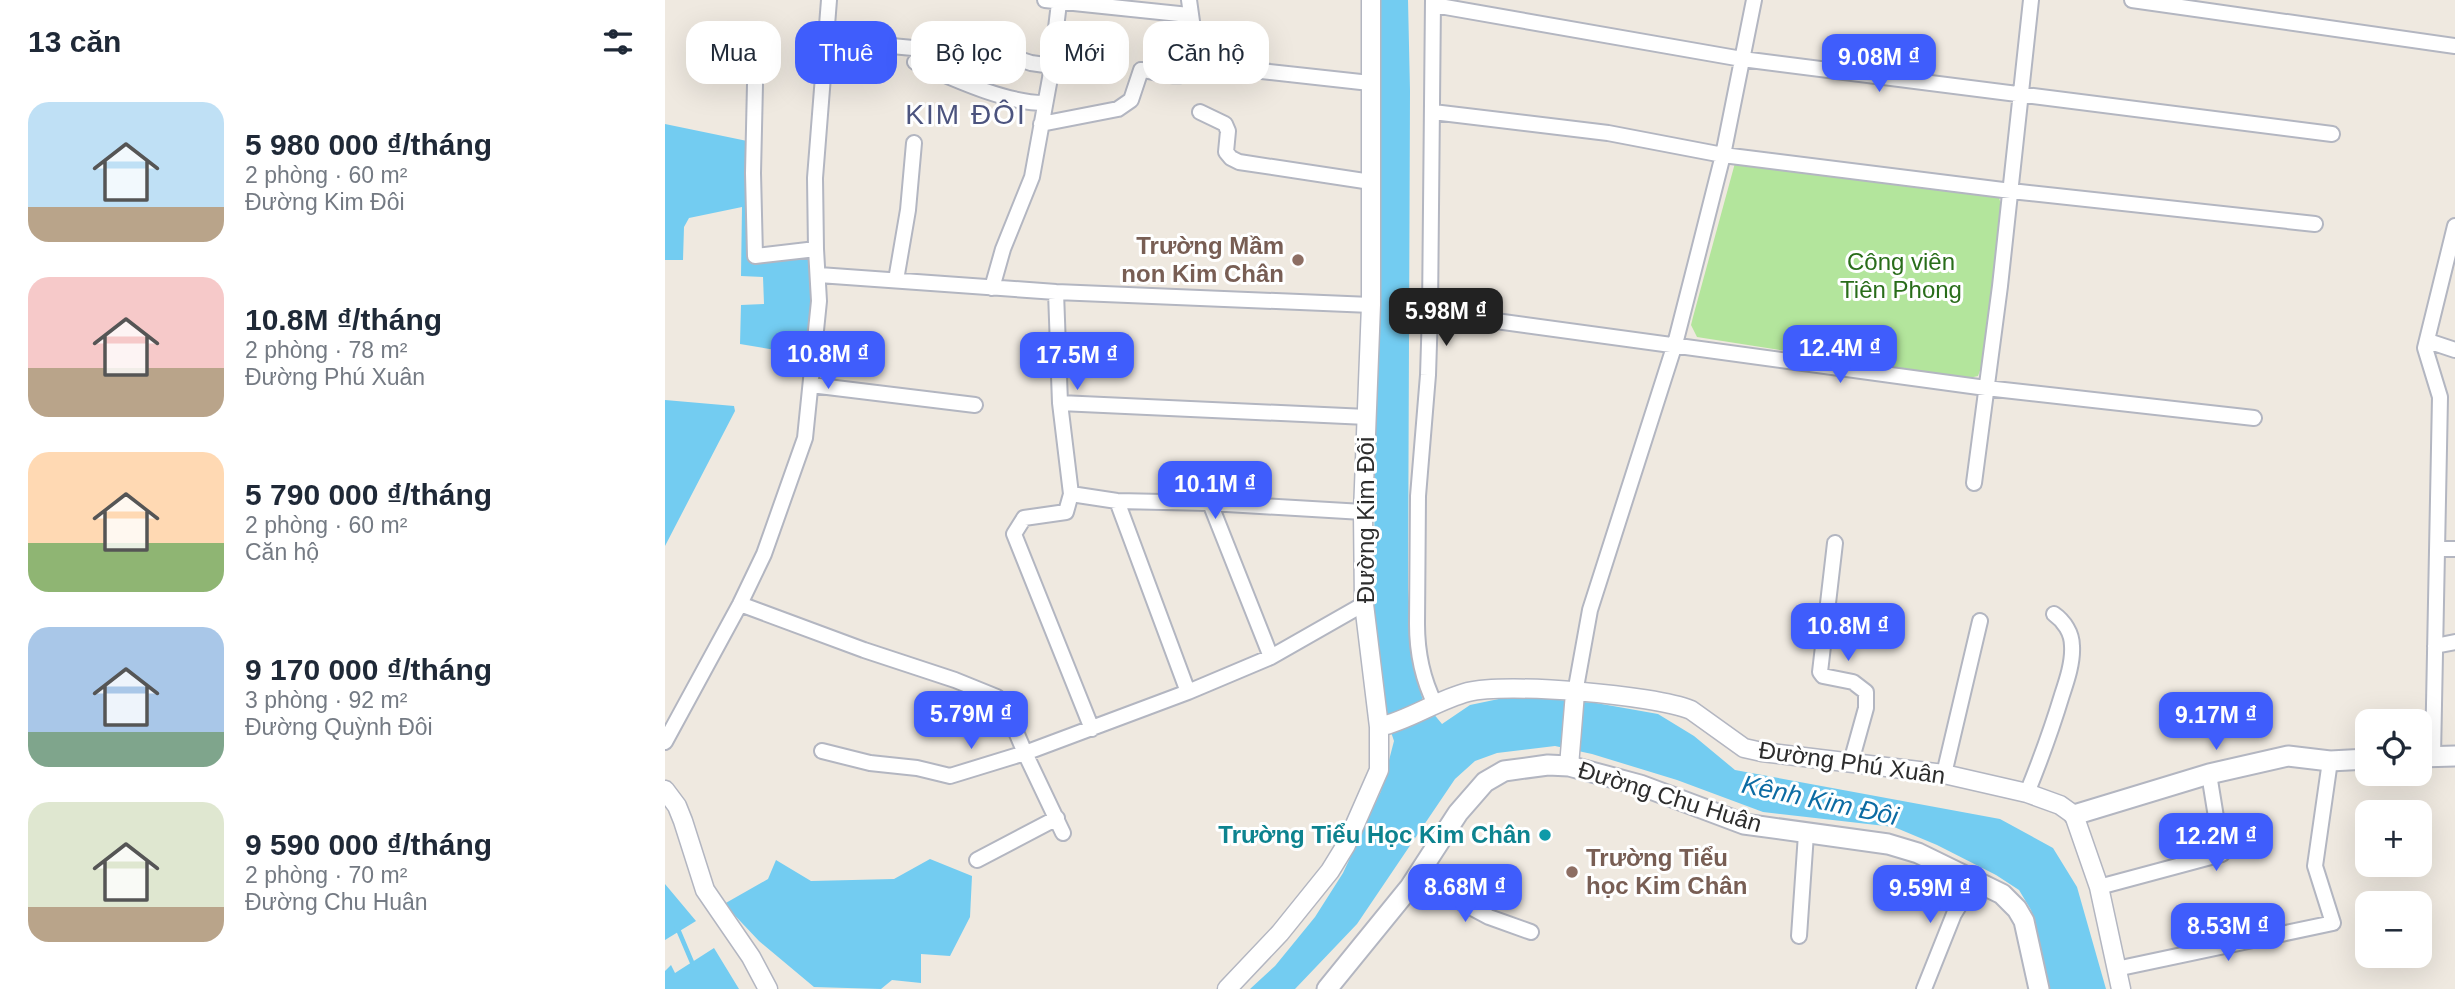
<!DOCTYPE html>
<html lang="vi">
<head>
<meta charset="utf-8">
<style>
  :root { --surface:#fff; --page:#f2f2f3; --text:#1f2937; --muted:#747a83; --accent:#3f5dfc }
  body { margin:0; font-family:Helvetica,sans-serif; background:var(--page); color:var(--text); height:100vh; display:flex; flex-direction:column; font-size:26px; white-space:nowrap }
  * { box-sizing:border-box; margin:0 }
  p { font-size:23px; color:var(--muted) }
  .icon { flex:none; width:38px; height:38px; fill:none; stroke:currentColor; stroke-width:2; stroke-linecap:round; stroke-linejoin:round }
  .map { position:relative; flex:1; overflow:hidden }
  .sheet { display:flex; flex-direction:column; background:var(--surface); width:665px }
  .sheet>* { flex:none }
  .top-card { position:absolute; left:21px; top:21px; width:665px; height:63px; display:flex; gap:14px }
  .fabs { position:absolute; left:1690px; top:709px; display:grid; gap:14px }
  .fabs a { display:grid; place-items:center; width:77px; height:77px; border-radius:14px; background:var(--surface); box-shadow:0 7px 28px #0002; font-size:35px }
  .price { position:absolute; translate:-50% -60px; padding:0 16px; border-radius:14px; background:var(--accent); color:#fff; font-size:23px; line-height:46px; filter:drop-shadow(0 2px 4px #0008) }
  .price::after { content:''; position:absolute; left:50%; top:42px; width:21px; height:16px; margin-left:-10px; background:inherit; clip-path:polygon(0 0,100% 0,50% 100%) }
  .price.on { background:#222; color:#fff }
  ul { padding:0; list-style:none }
  li { display:flex; align-items:center; gap:21px; height:175px; padding:0 28px }
  li span { display:grid; place-items:center; flex:none; width:196px; height:140px; border-radius:21px; color:#555 }
  li>.icon { margin-inline-start:auto }
  span .icon { width:84px; height:84px; fill:#fffc; stroke-width:1 }
  li b { font-size:30px }
  h2 { display:flex; justify-content:space-between; align-items:center; height:84px; padding:0 28px; font-size:30px }
  .tag { padding:0 24px; border-radius:21px; background:var(--surface); box-shadow:0 7px 28px #0002; font-size:24px; line-height:63px }
  .tag.on { background:var(--accent); color:#fff }
  main { display:flex; flex:1; min-height:0 }
  .map>svg:first-child { display:block }
  .green { fill:#b3e59c }
  .water { fill:#73ccf1 }
  .lines { fill:none; stroke-linecap:round; stroke-linejoin:round }
  .stream { stroke:#73ccf1; stroke-width:4.5 }
  .minor-casing { stroke:#b3b6c1; stroke-width:18 }
  .tertiary-casing { stroke:#b3b6c1; stroke-width:21 }
  .secondary-casing { stroke:#b3b6c1; stroke-width:23 }
  .minor { stroke:#fff; stroke-width:14 }
  .tertiary { stroke:#fff; stroke-width:18 }
  .secondary { stroke:#fff; stroke-width:19 }
  .education-dot { fill:#8d6e63; stroke:#fff; stroke-width:2.5 }
  .culture-dot { fill:#0f9aa8; stroke:#fff; stroke-width:2.5 }
  .labels { text-anchor:middle; stroke-width:6; stroke-linejoin:round; paint-order:stroke }
  .education-label { font-size:24px; font-weight:bold; fill:#785e54; stroke:#fff; text-anchor:end }
  .park-label { font-size:24px; fill:#296d1a; stroke:#fff }
  .street-label { font-size:24px; fill:#2d2d2d; stroke:#fff }
  .culture-label { font-size:24px; font-weight:bold; fill:#0d838f; stroke:#fff; text-anchor:end }
  .water-label { font-size:26px; font-style:italic; fill:#0c6ba3; stroke:#fff }
  .quarter-label { font-size:28px; letter-spacing:2px; fill:#4c547f; stroke:#fff }
</style>
</head>
<body>
<main>
<section class="sheet">
<h2>13 căn<svg class="icon" aria-label="filters" viewBox="0 0 24 24"><path d="M4 7h16M4 17h16"/><circle cx="9" cy="7" r="2"/><circle cx="15" cy="17" r="2"/></svg></h2>
<ul>
<li><span style="background:linear-gradient(#bfe0f5 75%,#b9a48a 0)"><svg class="icon" aria-label="home" viewBox="0 0 24 24"><path d="M3 11l9-7 9 7M6 9v11h12V9"/></svg></span><div><b>5 980 000 ₫/tháng</b><p>2 phòng · 60 m²</p><p>Đường Kim Đôi</p></div></li>
<li><span style="background:linear-gradient(#f6c9c9 65%,#b9a48a 0)"><svg class="icon" aria-label="home" viewBox="0 0 24 24"><path d="M3 11l9-7 9 7M6 9v11h12V9"/></svg></span><div><b>10.8M ₫/tháng</b><p>2 phòng · 78 m²</p><p>Đường Phú Xuân</p></div></li>
<li><span style="background:linear-gradient(#ffd9b3 65%,#8fb573 0)"><svg class="icon" aria-label="home" viewBox="0 0 24 24"><path d="M3 11l9-7 9 7M6 9v11h12V9"/></svg></span><div><b>5 790 000 ₫/tháng</b><p>2 phòng · 60 m²</p><p>Căn hộ</p></div></li>
<li><span style="background:linear-gradient(#a9c7e8 75%,#7fa58c 0)"><svg class="icon" aria-label="home" viewBox="0 0 24 24"><path d="M3 11l9-7 9 7M6 9v11h12V9"/></svg></span><div><b>9 170 000 ₫/tháng</b><p>3 phòng · 92 m²</p><p>Đường Quỳnh Đôi</p></div></li>
<li><span style="background:linear-gradient(#dfe7d0 75%,#b9a48a 0)"><svg class="icon" aria-label="home" viewBox="0 0 24 24"><path d="M3 11l9-7 9 7M6 9v11h12V9"/></svg></span><div><b>9 590 000 ₫/tháng</b><p>2 phòng · 70 m²</p><p>Đường Chu Huân</p></div></li>
</ul>
</section>
<div class="map">
<svg width="1790" height="989" viewBox="0 0 1790 989">
  <rect width="100%" height="100%" fill="#efe9e0"/>
  <path class="green" d="M1070,163l258,32 6,3 4,12 -19,150 -6,16 -13,3 -268,-42 -6,-12 2,-8z"/>
  <path class="water" d="M712,0h31l2,91 -2,498 6,76 9,36 19,23 28,-19 43,-9 83,7 62,11 36,22 41,34 265,49 53,29 24,39 29,102h-56l-19,-79 -12,-20 -23,-15 -59,-30 -43,-18 -131,-15 -86,-32 -85,-26 -37,-8 -58,7 -22,8 -20,18 -98,145 -62,65h-45l25,-23 40,-49 28,-44 38,-82 13,-50 -11,-33 -9,-99z
    M0,124l87,18 3,106 55,-6 2,58 -7,55 -65,-11 1,-39 23,-1 -1,-27 -22,-1 1,-69 -53,11 -5,9 -1,33h-18z
    M0,400l69,6 1,5 -70,135z
    M265,859l42,17 -2,41 -20,39 -29,-2v29l-29,-3 -11,9 -67,-2 -55,-46 -35,-37 44,-25 8,-19 35,21 83,-2z
    M0,884l31,37 -31,19z
    M49,948l25,41h-74v-18l6,-6 4,8z"/>
  <g class="lines">
    <path class="stream" d="M12,927l17,40"/>
    <defs>
      <path id="minor" d="M380,0l144,15
        M524,0l9,64 172,19
        M768,0l-3,312 -2,63 -10,121 -1,128c0,27 6,56 18,80
        M1467,0l323,46
        M769,5l308,54 590,75
        M297,41l69,22 21,3
        M160,49l45,-5 43,4
        M250,62c37,16 90,41 129,41
        M90,84l-2,89 2,83 61,-7
        M535,112l25,12 3,7 -2,21 5,6 8,4 132,20
        M768,112l175,21 115,22 288,36 304,33
        M376,124l77,-15 13,-9 10,-30c21,2 44,14 57,-6
        M154,275l237,17 315,13
        M231,280l12,-70 6,-67
        M327,288l11,-39 29,-72 18,-99 9,-75
        M391,292l4,111 11,91 -5,18 -42,6 -10,16 78,195
        M765,312l556,76 268,30
        M1763,341l27,9
        M146,385l164,20
        M395,403l307,14
        M1309,483l26,-197 31,-286
        M406,494l46,7 93,2 153,9
        M452,501l71,191
        M545,503l61,154
        M1170,543l-15,129 3,4 30,6 13,10v16l-15,54
        M1772,549h18
        M75,604l124,46 91,30 42,17 14,23 14,33 -75,23 -33,-8 -47,-5 -48,-12
        M1770,646l20,-4
        M910,693l15,-83 85,-266 24,-94 24,-95 31,-155
        M0,742l75,-138 24,-50 41,-116 14,-137 -3,-52 -1,-71 14,-178
        M1768,756l7,-359 -15,-49 30,-122
        M1279,774l36,-153
        M1362,793c13,-32 25,-65 35,-98 5,-15 11,-33 10,-49 0,-13 -8,-25 -18,-32
        M398,833l-38,-80 163,-61 83,-35 93,-53
        M312,860l80,-42
        M751,878l73,39 42,15
        M1434,887l123,-33 -13,-80
        M1134,936l7,-102
        M1451,969l217,-46 -18,-57 15,-105
        M1259,989l30,-75 21,-34"/>
      <path id="tertiary" d="M714,727c31,-7 58,-27 89,-35 39,-10 186,3 223,18l53,38 18,4 182,22 83,19 33,12 14,10 25,72 22,102
        M904,766l6,-73
        M0,790l12,16 6,15 22,69 46,67 17,32
        M562,989l53,-56 50,-62 16,-26 33,-75v-43l-15,-123 -1,-92 8,-207v-305"/>
      <path id="secondary" d="M1755,757l35,-1
        M1409,815l135,-41 79,-18 42,5 38,-2
        M662,989l83,-102 48,-74 27,-31 19,-11 44,-6 21,1 71,19 104,39 144,20 30,9 84,41 15,15 7,12 15,68"/>
    </defs>
    <use href="#minor" class="minor-casing"/>
    <use href="#tertiary" class="tertiary-casing"/>
    <use href="#secondary" class="secondary-casing"/>
    <use href="#minor" class="minor"/>
    <use href="#tertiary" class="tertiary"/>
    <use href="#secondary" class="secondary"/>
  </g>
  <g class="education-dot">
    <circle cx="633" cy="260" r="7"/>
    <circle cx="907" cy="872" r="7"/>
  </g>
  <circle class="culture-dot" cx="880" cy="835" r="7"/>
  <g class="labels">
    <g class="education-label">
      <text x="619" y="254">Trường Mầm<tspan x="619" dy="28">non Kim Chân</tspan></text>
      <text x="921" y="866" text-anchor="start">Trường Tiểu<tspan x="921" dy="28">học Kim Chân</tspan></text>
    </g>
    <g class="park-label">
      <text x="1236" y="270">Công viên<tspan x="1236" dy="28">Tiên Phong</tspan></text>
    </g>
    <g class="street-label">
      <text transform="translate(701 520) rotate(-90)" y="8">Đường Kim Đôi</text>
      <text transform="translate(1187 763) rotate(8)" y="8">Đường Phú Xuân</text>
      <text transform="translate(1005 797) rotate(17)" y="8">Đường Chu Huân</text>
    </g>
    <g class="culture-label">
      <text x="866" y="843">Trường Tiểu Học Kim Chân</text>
    </g>
    <g class="water-label">
      <text transform="translate(1155 800) rotate(12)" y="9">Kênh Kim Đôi</text>
    </g>
    <g class="quarter-label">
      <text x="301" y="124">KIM ĐÔI</text>
    </g>
  </g>
</svg>
<div class="fabs">
<a><svg class="icon" aria-label="locate" viewBox="0 0 24 24"><circle cx="12" cy="12" r="6"/><path d="M12 2v4M12 18v4M2 12h4M18 12h4"/></svg></a>
<a>+</a>
<a>−</a>
</div>
<b class="price" style="left:1214px;top:94px">9.08M ₫</b>
<b class="price on" style="left:781px;top:348px">5.98M ₫</b>
<b class="price" style="left:1175px;top:385px">12.4M ₫</b>
<b class="price" style="left:163px;top:391px">10.8M ₫</b>
<b class="price" style="left:412px;top:392px">17.5M ₫</b>
<b class="price" style="left:550px;top:521px">10.1M ₫</b>
<b class="price" style="left:1183px;top:663px">10.8M ₫</b>
<b class="price" style="left:306px;top:751px">5.79M ₫</b>
<b class="price" style="left:1551px;top:752px">9.17M ₫</b>
<b class="price" style="left:1551px;top:873px">12.2M ₫</b>
<b class="price" style="left:800px;top:924px">8.68M ₫</b>
<b class="price" style="left:1265px;top:925px">9.59M ₫</b>
<b class="price" style="left:1563px;top:963px">8.53M ₫</b>
<div class="top-card">
<a class="tag">Mua</a>
<a class="tag on">Thuê</a>
<a class="tag">Bộ lọc</a>
<a class="tag">Mới</a>
<a class="tag">Căn hộ</a>
</div>
</div>
</main>
</body>
</html>
